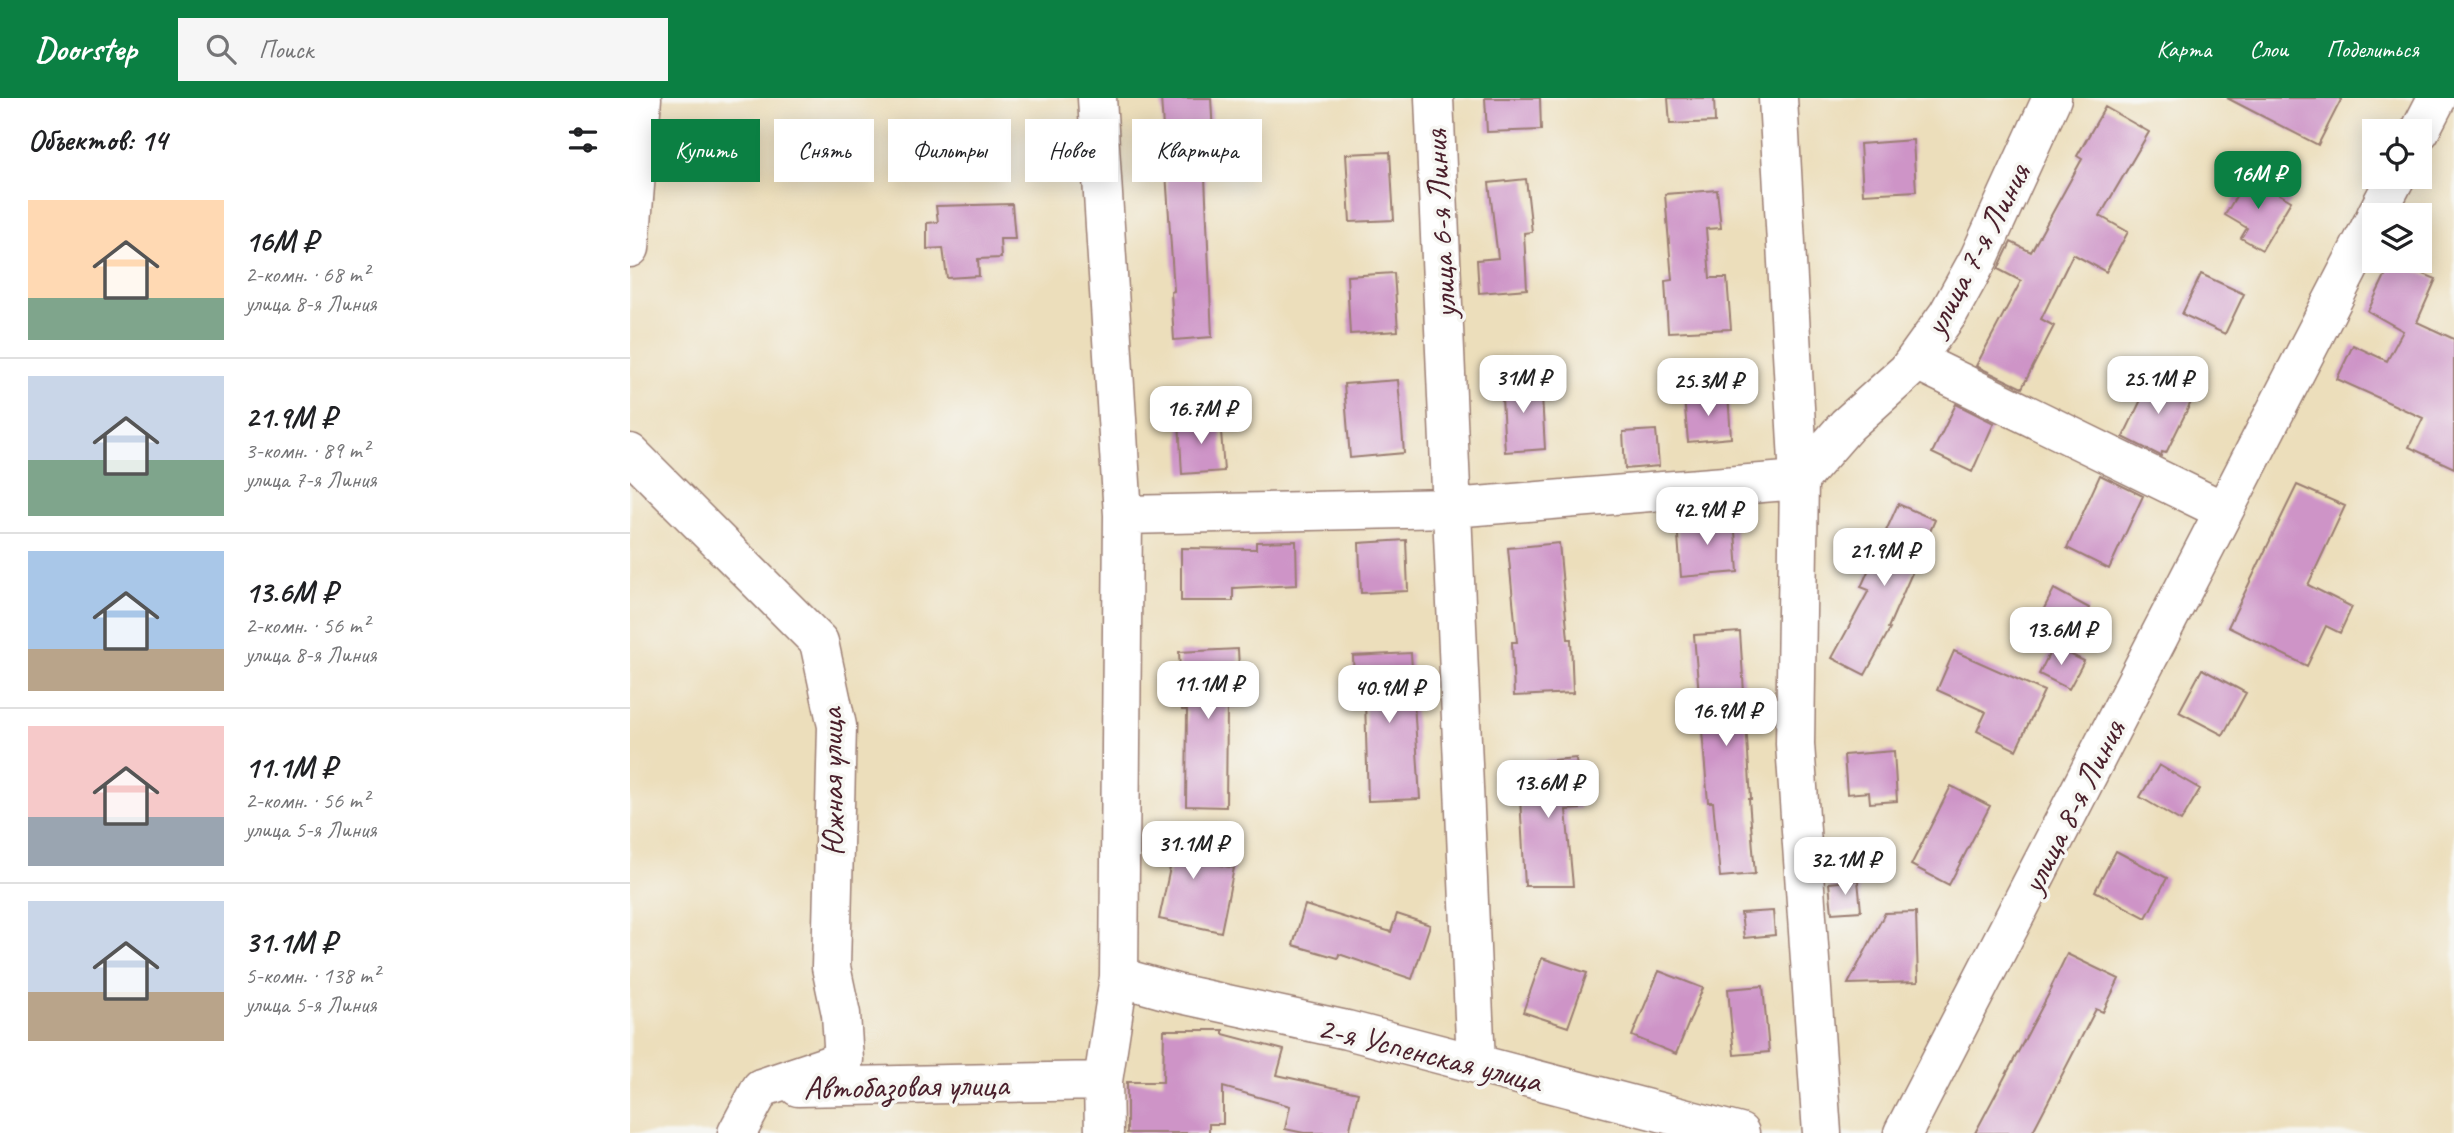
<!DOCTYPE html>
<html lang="ru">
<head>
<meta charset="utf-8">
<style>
  :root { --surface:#fff; --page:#f6f6f6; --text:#202124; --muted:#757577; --line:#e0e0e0; --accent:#0b8043 }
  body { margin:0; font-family:Caveat,sans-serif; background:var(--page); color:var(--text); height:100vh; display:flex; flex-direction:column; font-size:26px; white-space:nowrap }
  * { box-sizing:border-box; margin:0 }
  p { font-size:23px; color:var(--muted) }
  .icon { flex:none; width:38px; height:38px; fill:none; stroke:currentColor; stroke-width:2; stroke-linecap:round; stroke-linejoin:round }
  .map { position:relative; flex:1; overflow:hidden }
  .panel { display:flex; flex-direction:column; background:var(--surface); width:630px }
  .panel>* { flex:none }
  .top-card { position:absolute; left:21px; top:21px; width:665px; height:63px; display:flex; gap:14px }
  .buttons { position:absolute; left:1732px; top:21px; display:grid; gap:14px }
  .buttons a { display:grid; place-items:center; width:70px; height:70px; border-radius:0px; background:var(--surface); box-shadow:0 4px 18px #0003; font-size:35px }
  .price { position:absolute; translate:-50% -60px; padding:0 16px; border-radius:14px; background:#fff; color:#222; font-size:23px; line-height:46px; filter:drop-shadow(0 2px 4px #0008) }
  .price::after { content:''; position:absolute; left:50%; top:42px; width:21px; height:16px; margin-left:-10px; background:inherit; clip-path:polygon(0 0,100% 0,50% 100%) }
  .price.active { background:var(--accent); color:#fff }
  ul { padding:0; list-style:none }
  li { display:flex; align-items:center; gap:21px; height:175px; padding:0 28px }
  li+li { border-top:2px solid var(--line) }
  li span { display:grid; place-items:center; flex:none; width:196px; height:140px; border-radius:0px; color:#555 }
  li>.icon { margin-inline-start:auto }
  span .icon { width:84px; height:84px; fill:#fffc; stroke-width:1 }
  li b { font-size:30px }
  h2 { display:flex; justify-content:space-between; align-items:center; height:84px; padding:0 28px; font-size:30px }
  .chip { padding:0 24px; border-radius:0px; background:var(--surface); box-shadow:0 4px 18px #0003; font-size:24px; line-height:63px }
  .chip.active { background:var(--accent); color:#fff }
  header { display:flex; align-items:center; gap:42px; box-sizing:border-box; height:98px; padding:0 35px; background:var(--accent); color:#fff }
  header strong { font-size:33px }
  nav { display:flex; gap:38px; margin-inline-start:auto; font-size:24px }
  .search { width:490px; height:63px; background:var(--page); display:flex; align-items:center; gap:18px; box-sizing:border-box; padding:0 24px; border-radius:0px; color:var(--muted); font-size:26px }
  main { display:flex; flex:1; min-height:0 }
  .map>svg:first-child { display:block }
  .building { fill:#ce94c7 }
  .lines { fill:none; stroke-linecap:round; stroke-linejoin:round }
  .minor-casing { stroke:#9b7e73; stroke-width:41 }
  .minor { stroke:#fff; stroke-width:38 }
  .labels { text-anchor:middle; stroke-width:7; stroke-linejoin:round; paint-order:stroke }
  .street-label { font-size:33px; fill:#4a1f2b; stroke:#f6f6f2 }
</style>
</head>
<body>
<header>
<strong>Doorstep</strong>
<div class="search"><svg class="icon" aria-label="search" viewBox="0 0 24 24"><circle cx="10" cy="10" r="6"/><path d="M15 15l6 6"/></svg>Поиск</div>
<nav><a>Карта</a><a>Слои</a><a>Поделиться</a></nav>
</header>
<main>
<section class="panel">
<h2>Объектов: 14<svg class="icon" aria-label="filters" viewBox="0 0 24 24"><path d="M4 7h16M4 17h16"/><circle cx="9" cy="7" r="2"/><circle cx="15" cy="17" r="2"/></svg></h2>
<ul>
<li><span style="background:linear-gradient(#ffd9b3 70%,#7fa58c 0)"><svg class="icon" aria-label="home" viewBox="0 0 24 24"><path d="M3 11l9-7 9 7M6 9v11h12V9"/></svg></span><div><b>16M ₽</b><p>2-комн. · 68 m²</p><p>улица 8-я Линия</p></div></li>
<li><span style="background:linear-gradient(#c9d6e8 60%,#7fa58c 0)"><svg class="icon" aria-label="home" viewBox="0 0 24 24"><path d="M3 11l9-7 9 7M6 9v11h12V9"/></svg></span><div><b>21.9M ₽</b><p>3-комн. · 89 m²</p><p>улица 7-я Линия</p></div></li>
<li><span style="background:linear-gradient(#a9c7e8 70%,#b9a48a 0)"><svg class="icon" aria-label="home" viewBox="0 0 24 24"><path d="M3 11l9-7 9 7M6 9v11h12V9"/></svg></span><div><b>13.6M ₽</b><p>2-комн. · 56 m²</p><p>улица 8-я Линия</p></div></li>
<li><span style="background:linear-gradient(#f6c9c9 65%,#9aa5b1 0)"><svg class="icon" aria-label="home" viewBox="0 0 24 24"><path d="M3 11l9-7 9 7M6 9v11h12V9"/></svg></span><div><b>11.1M ₽</b><p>2-комн. · 56 m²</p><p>улица 5-я Линия</p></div></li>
<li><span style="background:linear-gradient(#c9d6e8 65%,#b9a48a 0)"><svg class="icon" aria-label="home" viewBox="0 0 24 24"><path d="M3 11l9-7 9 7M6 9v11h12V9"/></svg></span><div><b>31.1M ₽</b><p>5-комн. · 138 m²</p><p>улица 5-я Линия</p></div></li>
</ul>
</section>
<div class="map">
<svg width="1824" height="1035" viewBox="0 0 1824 1035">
  <rect width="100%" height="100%" fill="#f6f6f2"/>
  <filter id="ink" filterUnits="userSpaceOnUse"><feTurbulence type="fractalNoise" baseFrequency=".0143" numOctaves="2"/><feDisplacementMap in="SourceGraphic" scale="14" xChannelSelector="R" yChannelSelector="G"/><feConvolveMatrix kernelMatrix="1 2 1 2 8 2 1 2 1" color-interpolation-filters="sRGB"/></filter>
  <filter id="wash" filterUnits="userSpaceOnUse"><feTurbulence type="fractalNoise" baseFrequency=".00686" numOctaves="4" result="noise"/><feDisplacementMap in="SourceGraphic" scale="28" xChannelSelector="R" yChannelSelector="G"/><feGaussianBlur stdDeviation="1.57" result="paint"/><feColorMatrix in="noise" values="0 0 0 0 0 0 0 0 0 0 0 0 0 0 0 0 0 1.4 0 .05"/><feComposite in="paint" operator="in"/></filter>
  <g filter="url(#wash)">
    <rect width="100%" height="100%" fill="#ecdebb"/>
    <g id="blocks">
      <path class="building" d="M531,0h50l3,56h-10l8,183 -38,3 -3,-48 3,-1z
        M855,0h55l1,32 -54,2z
        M1038,0h46l1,24 -45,2z
        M1597,0h115l-24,47z
        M1475,9l44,25 -49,84 28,16 -22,40 -33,-18 -32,65 13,7 -32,62 -46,-22 45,-85 -23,-12 13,-27 20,10 51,-93 -5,-3z
        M1283,42l3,51 -53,3 -3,-50z
        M760,54l4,68 -44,2 -4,-68z
        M1618,78l43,25 -29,49 -21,-12 6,-10 -22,-13z
        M896,81l6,53 -8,1 3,56 -48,4 -2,-33 21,-2 -9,-75z
        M1087,92l4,38 -15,1 4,49h17l4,51 -63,3 -3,-51 7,-1 -7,-86z
        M382,106l3,35h-15l1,19 -23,1 1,17 -32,2 -4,-30 -16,1v-26l11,-1 -2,-16z
        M1762,163l44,18 -19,43 37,17v129l-45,-21 14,-29 -86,-39 16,-34 34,16 16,-30 -35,-20z
        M764,175l4,58 -48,3 -3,-58z
        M1571,176l43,20 -19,40 -43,-20z
        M1523,277l41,21 -28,57 -4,-1 -1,4 -38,-19z
        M911,280l4,71 -40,3 -4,-72z
        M768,282l6,73 -54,5 -6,-74z
        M1098,296l3,44 -43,4 -4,-45z
        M1326,306l38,19 -22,49 -40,-19z
        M590,320l4,53 -42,3 -3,-53z
        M1026,332l3,36 -34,3 -2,-37z
        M1470,377l43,21 -34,73 -42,-21z
        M1667,387l48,21 -37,79 44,22 -12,26 -14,-7 -19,40 -79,-39z
        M1268,406l37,16 -47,108 2,1 -25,46 -33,-17 37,-68 -8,-3z
        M1104,420l4,54 -57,5 -4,-55z
        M776,442l2,51 -47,2 -2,-50z
        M666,443l1,44 -64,3v13h-52v-53l75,1v-7z
        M929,445l9,96h3l2,54 -59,3 -2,-54h5l-9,-94z
        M1424,491l35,19 -17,36 -37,-18z
        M1110,534l11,167h-2l6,75 -35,3 -7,-75h-5l-14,-167z
        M1423,548l31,15 -15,28 -30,-15z
        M608,551l3,58 -14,1 -1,99 -40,-1 1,-96h-5l-3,-58z
        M1324,553l90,40 -28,59 -39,-19 9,-19 -49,-22z
        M781,555l9,146 -52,2 -3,-101 -10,1 -2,-45z
        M1572,571l44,24 -23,42 -44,-23z
        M1264,653l3,50 -27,2 -1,-11 -22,2 -3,-39z
        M946,660l4,51 -14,1 7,76h-48l-7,-123z
        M1529,667l41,24 -19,32 -41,-24z
        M1321,688l39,20 -41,79 -38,-20z
        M533,732l43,1 1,31 27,6 -13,64 -62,-13 11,-51 -14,-3z
        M1486,753l51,27 -21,40 -51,-27z
        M1228,782l3,31 -29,2 -3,-30z
        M675,807l86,27 6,-18 33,11 -18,54 -73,-25 -1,4 -45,-13z
        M1143,813l2,24 -31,3 -3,-25z
        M1286,814l2,70 -70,2 37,-71z
        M1437,856l52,25 -16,33 -7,-3 -64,124h-57l77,-145 -1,-1z
        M912,860l45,15 -19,54 -45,-15z
        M1029,873l44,17 -27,66 -44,-18z
        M1133,888l6,66 -35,3 -6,-66z
        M534,932h59v4l61,16 -7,25 81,18 -9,40h-45l-19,-4 5,-23 -67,-19v37h-14v9h-82v-51h36z"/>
    </g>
  </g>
  <g filter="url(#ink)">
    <use href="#blocks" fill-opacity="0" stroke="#9b7e73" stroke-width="2"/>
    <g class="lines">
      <defs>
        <path id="minor" d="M467,0l26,417 -4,462 -16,104 1,52
          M804,0l42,965
          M1148,0l21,382 -4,264 27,389
          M1790,33l17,-33
          M1746,117l20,-38
          M0,150l12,-150
          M1285,262l309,151
          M0,355l189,189 18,84 -6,241 10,47 3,46 -83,28
          M493,417l329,-7 347,-28 48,-55 60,-54 41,-57 31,-56 73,-160
          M489,879l57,16 171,37 393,103
          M168,989l305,-6
          M107,1035l24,-45
          M1273,1035l472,-915"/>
      </defs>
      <use href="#minor" class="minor-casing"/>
      <use href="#minor" class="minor"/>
    </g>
  </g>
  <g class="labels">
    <g class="street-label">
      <text transform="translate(809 126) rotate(-93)" y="12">улица 6-я Линия</text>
      <text transform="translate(1346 151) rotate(-62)" y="12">улица 7-я Линия</text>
      <text transform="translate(201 684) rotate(-91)" y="12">Южная улица</text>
      <text transform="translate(1442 708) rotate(-63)" y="12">улица 8-я Линия</text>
      <text transform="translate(800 955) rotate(14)" y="12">2-я Успенская улица</text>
      <text transform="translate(276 987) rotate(-1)" y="12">Автобазовая улица</text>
    </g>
  </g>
</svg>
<div class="buttons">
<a><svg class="icon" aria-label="locate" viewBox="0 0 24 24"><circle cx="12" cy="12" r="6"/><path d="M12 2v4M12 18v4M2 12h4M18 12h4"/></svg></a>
<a><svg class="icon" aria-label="layers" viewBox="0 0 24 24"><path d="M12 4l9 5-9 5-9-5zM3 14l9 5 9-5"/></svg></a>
</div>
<b class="price active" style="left:1628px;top:113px">16M ₽</b>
<b class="price" style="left:893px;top:317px">31M ₽</b>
<b class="price" style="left:1528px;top:318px">25.1M ₽</b>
<b class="price" style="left:1078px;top:320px">25.3M ₽</b>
<b class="price" style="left:571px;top:348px">16.7M ₽</b>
<b class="price" style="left:1077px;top:449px">42.9M ₽</b>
<b class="price" style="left:1254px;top:490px">21.9M ₽</b>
<b class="price" style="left:1431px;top:569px">13.6M ₽</b>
<b class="price" style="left:578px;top:623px">11.1M ₽</b>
<b class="price" style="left:759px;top:627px">40.9M ₽</b>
<b class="price" style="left:1096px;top:650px">16.9M ₽</b>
<b class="price" style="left:918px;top:722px">13.6M ₽</b>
<b class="price" style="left:563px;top:783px">31.1M ₽</b>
<b class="price" style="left:1215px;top:799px">32.1M ₽</b>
<div class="top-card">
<a class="chip active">Купить</a>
<a class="chip">Снять</a>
<a class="chip">Фильтры</a>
<a class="chip">Новое</a>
<a class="chip">Квартира</a>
</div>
</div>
</main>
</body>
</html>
